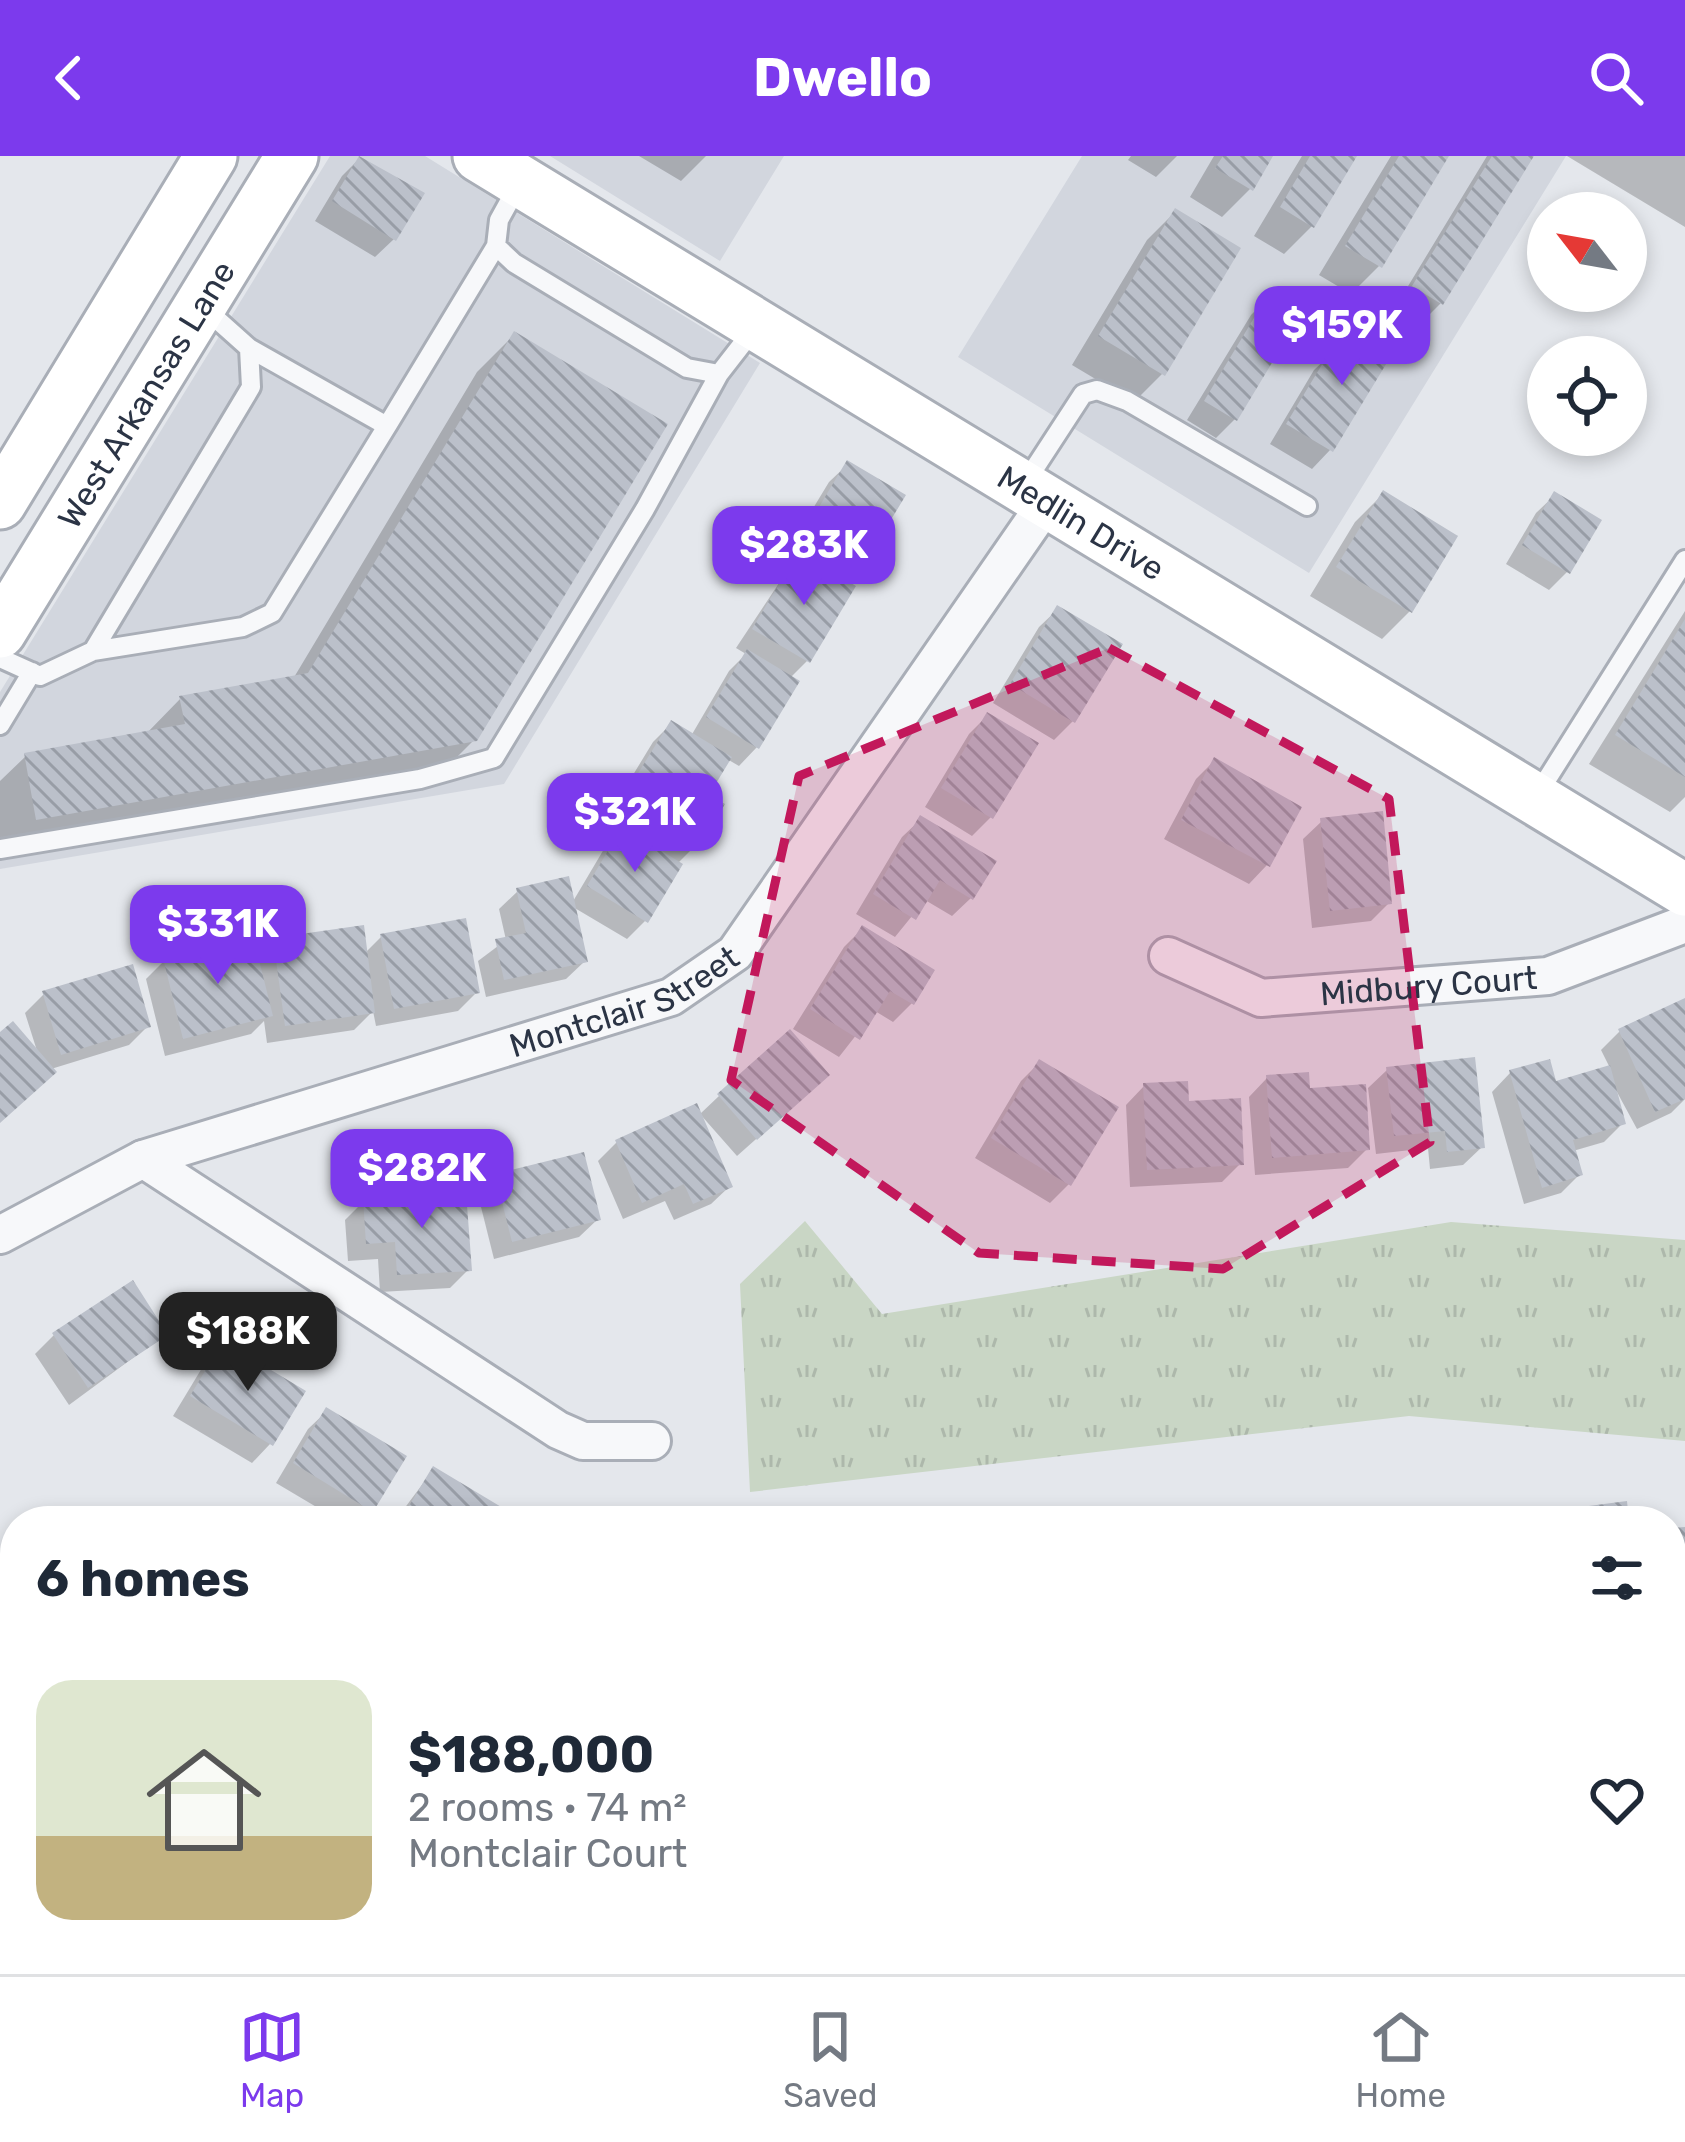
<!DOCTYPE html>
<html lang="en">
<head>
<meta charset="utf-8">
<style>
  :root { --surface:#fff; --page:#f2f2f3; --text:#1f2937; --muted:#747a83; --line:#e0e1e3; --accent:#7c3aed }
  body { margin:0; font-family:Rubik,sans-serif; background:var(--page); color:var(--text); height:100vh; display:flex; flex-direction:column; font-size:45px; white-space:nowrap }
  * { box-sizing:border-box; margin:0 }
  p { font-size:39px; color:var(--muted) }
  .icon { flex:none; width:66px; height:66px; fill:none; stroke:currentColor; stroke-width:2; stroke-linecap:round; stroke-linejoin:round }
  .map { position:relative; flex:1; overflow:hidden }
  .panel { position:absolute; left:0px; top:1350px; width:1686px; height:468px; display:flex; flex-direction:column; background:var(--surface); border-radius:48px 48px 0 0; box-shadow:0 6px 18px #0003 }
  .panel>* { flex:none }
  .needle { width:78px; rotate:301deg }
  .buttons { position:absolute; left:1527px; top:36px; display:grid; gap:24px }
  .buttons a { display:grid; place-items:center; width:120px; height:120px; border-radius:50%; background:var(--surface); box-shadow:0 6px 18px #0003; font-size:60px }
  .price { position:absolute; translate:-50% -102px; padding:0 27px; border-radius:24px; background:var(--accent); color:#fff; font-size:39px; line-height:78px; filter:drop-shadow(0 3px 6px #0008) }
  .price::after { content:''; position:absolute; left:50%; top:72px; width:36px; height:27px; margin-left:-18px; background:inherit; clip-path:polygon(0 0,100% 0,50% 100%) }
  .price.current { background:#222; color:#fff }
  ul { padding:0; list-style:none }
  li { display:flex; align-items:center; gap:36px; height:300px; padding:0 36px }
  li+li { border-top:3px solid var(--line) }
  li span { display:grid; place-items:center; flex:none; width:336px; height:240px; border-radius:36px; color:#555 }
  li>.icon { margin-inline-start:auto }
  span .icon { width:144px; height:144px; fill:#fffc; stroke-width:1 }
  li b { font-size:51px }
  h2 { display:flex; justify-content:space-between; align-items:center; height:144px; padding:0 36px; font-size:51px }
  header { display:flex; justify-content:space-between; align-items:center; height:156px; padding:0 36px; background:var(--accent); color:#fff; font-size:54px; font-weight:700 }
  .tabs { display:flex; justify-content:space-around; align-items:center; height:168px; border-top:3px solid var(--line); background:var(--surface); font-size:33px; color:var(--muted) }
  .tabs a { display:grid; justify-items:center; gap:6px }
  .tabs .current { color:var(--accent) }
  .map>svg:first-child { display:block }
  .built { fill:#d2d6de }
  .grass { fill:url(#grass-tufts) }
  .shadow { fill:#0003 }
  .building { fill:url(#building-back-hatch) }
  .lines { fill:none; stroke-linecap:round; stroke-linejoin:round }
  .lane-casing { stroke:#a9aeb7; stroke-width:24 }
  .street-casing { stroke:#a9aeb7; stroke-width:42 }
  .secondary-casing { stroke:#a9aeb7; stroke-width:57 }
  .lane { stroke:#f7f8fa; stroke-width:18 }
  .street { stroke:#f7f8fa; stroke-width:36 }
  .secondary { stroke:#fff; stroke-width:51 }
  .marked { fill:#c2185b; fill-opacity:0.2; stroke:#c2185b; stroke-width:9; stroke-dasharray:24 15; stroke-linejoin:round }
  .labels { text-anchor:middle; stroke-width:10; stroke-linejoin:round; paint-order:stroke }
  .street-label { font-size:33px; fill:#2b3445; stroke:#f4f6f9 }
</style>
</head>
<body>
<header><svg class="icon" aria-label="back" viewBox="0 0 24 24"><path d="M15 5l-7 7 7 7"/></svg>Dwello<svg class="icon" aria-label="search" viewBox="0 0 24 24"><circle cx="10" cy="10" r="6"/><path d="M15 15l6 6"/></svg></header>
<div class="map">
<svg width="1685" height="1818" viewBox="0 0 1685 1818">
  <defs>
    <pattern id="grass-tufts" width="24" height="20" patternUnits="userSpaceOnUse" patternTransform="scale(3)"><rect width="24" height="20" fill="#c9d6c5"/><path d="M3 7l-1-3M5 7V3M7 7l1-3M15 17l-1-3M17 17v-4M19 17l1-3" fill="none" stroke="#adb8ab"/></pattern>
    <pattern id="building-back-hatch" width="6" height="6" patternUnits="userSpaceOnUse" patternTransform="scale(3)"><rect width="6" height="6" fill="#bbc0ca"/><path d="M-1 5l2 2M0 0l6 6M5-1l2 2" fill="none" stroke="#989da6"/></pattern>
  </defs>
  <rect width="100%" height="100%" fill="#e4e7ec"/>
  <path class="built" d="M330,0h95l335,207 -256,421 -504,85v-177z
    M550,0h234l-64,105z
    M1082,0h484l-257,417 -351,-216z"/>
  <path class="grass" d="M805,1065l77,93 569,-92 234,18v201l-276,-25 -659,76 -10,-208z"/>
  <path class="shadow" d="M639,0h67l-25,25z
    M1131,0h46l-21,21 -28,-17z
    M1214,0h56l-20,33 -28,28 -32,-20z
    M1302,0h52l-42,70 -28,28 -30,-18z
    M1391,0h54l-66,110 -28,28 -32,-19z
    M1487,0h44l-90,147 -19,19 -26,-16z
    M1567,0h118v71z
    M361,1l33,82 -19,18 -60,-36 27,-45z
    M1175,56l-13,162 -28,28 -62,-37 75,-125z
    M1269,141l-34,122 -19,19 -29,-18 64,-105z
    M1368,169l28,17 -66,108 -18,19 -42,-25 44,-74 19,-18 9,5z
    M514,179l-39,404 -38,38 -437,78v-74l26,-25 119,-21 36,-37 112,-19 184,-307z
    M848,308l11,104 -15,15 -37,78 -17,17 -33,69 -18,19 -12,-7 -22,37 -6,46 -22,22 -32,57 -18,18 -54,-32 12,54 -19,18 -80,18 -8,-36 28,-21 -7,-31 19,-18 54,12 32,-54 22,-22 -18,-11 45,-74 18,-18 20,12 38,-65 17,-17 -10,-6 59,-89 -9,-6 43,-71z
    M1383,338l27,117 -28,28 -72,-43 45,-74z
    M1555,339l12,77 -18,18 -43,-26 30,-51z
    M1058,453l15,112 -19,19 -61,-37 46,-76z
    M1685,455v186l-15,15 -81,-48z
    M987,560l4,101 -19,19 -47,-29 44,-73z
    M1214,605l53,104 -18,19 -85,-45 32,-60z
    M921,663l50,79 -19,18 -27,-16 -30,37 -39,-23 46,-77z
    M1322,665l67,82 -18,18 -59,7 -9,-89z
    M862,773l50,74 -19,19 -18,-11 -36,46 -46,-28 51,-82z
    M381,781l96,55 -19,19 -82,15 -3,-15 -19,19 -87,13 -3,-22 -13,13 -86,22 -19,-77 18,-18 92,-2 18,-18 90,13z
    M44,838l104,32 -19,19 -78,24 -51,52v-85l38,18 -13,-41z
    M1685,846v97l-14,14 -34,16 -26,-48 12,42 -19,19 -31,9 7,23 -19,19 -37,11 -32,-112 18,-19 44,11 56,-16 -9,-18 19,-19z
    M1039,907l30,121 -19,19 -75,-45 46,-77z
    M1387,914l95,77 -19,18 -33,4 -2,-21 -52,6 -8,-66z
    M1267,922l40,13 60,58 -19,19 -93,7 -6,-78z
    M1144,930l42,18 55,59 -19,19 -92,5 -4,-82z
    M808,937l-71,63 -37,-42 19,-18z
    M617,986l113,44 -19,18 -37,16 -9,-19 -42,18 -25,-58z
    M497,1021l101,42 -19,18 -85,22 -16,-64z
    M364,1045l104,69 -18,18 -70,4 -2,-33 -30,2 -3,-41z
    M54,1179h110l-95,70 -34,-51z
    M223,1189l79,47 -32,52 -18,19 -79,-47 32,-53z
    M327,1255l44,99 -11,11h-20l-64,-38 32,-54z
    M433,1314l79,51h-117z
    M1685,1374v83l-14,2v-84z
    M15,1404v81l-15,-9v-48z
    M0,1652l15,7v114l-15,-9z
    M101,1803h41l-15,15z
    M160,1803h81l20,12 -110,3z
    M554,1803h108l-9,15h-97l-8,-5z
    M995,1803h30l-13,13z
    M1049,1803h89l-9,15h-55z
    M1516,1803h137l-9,15h-129l-6,-4z"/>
  <path class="building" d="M359,0l66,37 -29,48 -64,-40z
    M1223,0h50l-20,35 -38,-23z
    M1310,0h47l-43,72 -34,-21z
    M1399,0h50l-67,112 -37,-22z
    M1492,0h42l-91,149 -31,-19z
    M1175,52l66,40 -76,128 -67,-40z
    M1269,137l33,20 -65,108 -33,-20z
    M1368,166l32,19 -67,111 -47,-28 46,-76 14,9z
    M514,175l154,93 -191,317 -441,79 -12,-67 161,-29 -6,-28 129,-23z
    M847,304l59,35 -45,74 -58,-35z
    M1383,334l75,46 -46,77 -76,-46z
    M1554,335l48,29 -32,54 -48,-29z
    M798,396l58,34 -46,77 -58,-34z
    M1057,449l66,39 -48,79 -65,-39z
    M1685,463v158l-70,-42z
    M747,493l53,32 -41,68 -53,-32z
    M987,556l52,31 -46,76 -52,-31z
    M671,564l61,37 -23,38 16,9 -24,39 -77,-47z
    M1214,601l88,50 -32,60 -89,-47z
    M1383,655l9,93 -62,7 -10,-93z
    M920,659l77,46 -24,39 -33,-20 -24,40 -43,-26z
    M622,671l61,37 -35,59 -61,-37z
    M569,720l19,86 -84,18 -9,-41 31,-6 -10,-45z
    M466,762l14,75 -86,16 -14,-75z
    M364,769l11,88 -90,13 -12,-88z
    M862,769l73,45 -21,35 -24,-14 -30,49 -50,-31z
    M253,780l20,80 -90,23 -20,-81z
    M133,808l18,63 -90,28 -19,-64z
    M1685,842v101l-30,13 -37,-83z
    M13,865l44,51 -57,51v-91z
    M790,873l40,46 -73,65 -40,-46z
    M1475,901l10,91 -38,4 -2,-21 -51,5 -8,-69z
    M1039,903l80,48 -48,79 -80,-48z
    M1550,903l6,22 54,-16 16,59 -53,16 10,35 -41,13 -33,-118z
    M1309,916l1,16 56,-4 4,66 -98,8 -6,-83z
    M1188,925l1,20 52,-3 3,67 -97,5 -4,-87z
    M697,947l36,84 -40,17 -9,-20 -42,19 -27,-63z
    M584,996l17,68 -89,22 -17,-68z
    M466,1036l6,79 -75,4 -2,-33 -29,2 -3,-46z
    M133,1124l35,55 -80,53 -36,-55z
    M223,1185l83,50 -33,55 -83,-50z
    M326,1251l81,49 -34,56 -80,-49z
    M433,1310l85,51 -2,4h-116z
    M1627,1345l2,20h-46l-2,-14z
    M1685,1371v71l-14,2v-72z
    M15,1410v46l-15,-9v-12z
    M0,1647l15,9v88l-15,-9z
    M165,1803h81l19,11 -109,4z
    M580,1803h86l-9,15h-53z
    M688,1803h51l25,15h-85z
    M1098,1803h43l-9,15z
    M1186,1803h36l25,15h-70z
    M1538,1803h118l-9,15h-84z"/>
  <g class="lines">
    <defs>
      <path id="lane" d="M520,26l-21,38 -3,26 18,17 173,105 32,6 35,-45
        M249,192l138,78 109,-180
        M1025,327l58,-89 14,-4 30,11 180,105
        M93,495l150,-24 29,-14 115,-187
        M0,502l40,18 53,-25 158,-264 -2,-39 -47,-42
        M0,569l32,-53
        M1537,639l148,-235
        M0,693l420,-70 74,-21 151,-249 74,-135"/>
      <g id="street">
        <path id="s1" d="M1168,800l93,42 287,-22 137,-52"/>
        <path d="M143,1003l415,271 25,11h69"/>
        <path id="s2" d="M0,1079l143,-76 528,-162 64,-44 312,-451"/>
        <path d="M0,1543l15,9"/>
        <path d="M1671,1543l14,-3"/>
        <path d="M430,1803l25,15"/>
        <path d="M1399,1803l23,15"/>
        <path d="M1448,1818l9,-15"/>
      </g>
      <g id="secondary">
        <path id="s3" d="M479,0l1206,734"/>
        <path d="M0,347l211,-347"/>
        <path id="s4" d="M0,476l292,-476"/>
      </g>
    </defs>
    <use href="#lane" class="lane-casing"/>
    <use href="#street" class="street-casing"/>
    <use href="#secondary" class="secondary-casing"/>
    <use href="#lane" class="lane"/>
    <use href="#street" class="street"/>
    <use href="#secondary" class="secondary"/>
  </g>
  <path class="marked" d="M1109,492l280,151 41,343 -207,127 -244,-16 -248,-173 68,-304z"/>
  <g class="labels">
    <g class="street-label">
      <text dy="12" stroke="none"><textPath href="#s4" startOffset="279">West Arkansas Lane</textPath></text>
      <text dy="12" stroke="none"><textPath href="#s3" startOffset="705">Medlin Drive</textPath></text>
      <text dy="12" stroke="none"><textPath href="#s1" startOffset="270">Midbury Court</textPath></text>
      <text dy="12" stroke="none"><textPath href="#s2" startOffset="669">Montclair Street</textPath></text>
    </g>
  </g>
</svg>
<div class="buttons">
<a><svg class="needle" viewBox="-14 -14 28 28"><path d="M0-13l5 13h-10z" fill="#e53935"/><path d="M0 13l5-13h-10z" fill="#747a83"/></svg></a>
<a><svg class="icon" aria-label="locate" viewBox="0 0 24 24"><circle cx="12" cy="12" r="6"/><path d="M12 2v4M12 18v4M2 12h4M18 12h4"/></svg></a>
</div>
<b class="price" style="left:1342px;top:232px">$159K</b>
<b class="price" style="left:804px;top:452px">$283K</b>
<b class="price" style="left:635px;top:719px">$321K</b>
<b class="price" style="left:218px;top:831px">$331K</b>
<b class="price" style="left:422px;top:1075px">$282K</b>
<b class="price current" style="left:248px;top:1238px">$188K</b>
<section class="panel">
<h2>6 homes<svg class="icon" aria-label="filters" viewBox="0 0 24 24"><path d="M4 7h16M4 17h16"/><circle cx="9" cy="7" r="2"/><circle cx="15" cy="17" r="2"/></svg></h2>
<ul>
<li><span style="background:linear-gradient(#dfe7d0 65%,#c2b280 0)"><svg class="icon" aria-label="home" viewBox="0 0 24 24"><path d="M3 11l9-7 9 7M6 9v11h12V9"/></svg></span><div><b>$188,000</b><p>2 rooms · 74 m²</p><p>Montclair Court</p></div><svg class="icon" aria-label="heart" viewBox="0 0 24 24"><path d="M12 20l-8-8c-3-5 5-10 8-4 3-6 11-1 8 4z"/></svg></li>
</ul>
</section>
</div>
<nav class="tabs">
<a class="current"><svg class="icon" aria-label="map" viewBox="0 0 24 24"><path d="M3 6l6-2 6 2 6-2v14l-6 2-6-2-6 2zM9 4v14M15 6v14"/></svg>Map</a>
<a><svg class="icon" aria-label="saved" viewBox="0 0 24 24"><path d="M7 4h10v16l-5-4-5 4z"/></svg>Saved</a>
<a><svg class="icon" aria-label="home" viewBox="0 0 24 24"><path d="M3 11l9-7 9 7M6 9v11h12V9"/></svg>Home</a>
</nav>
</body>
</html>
